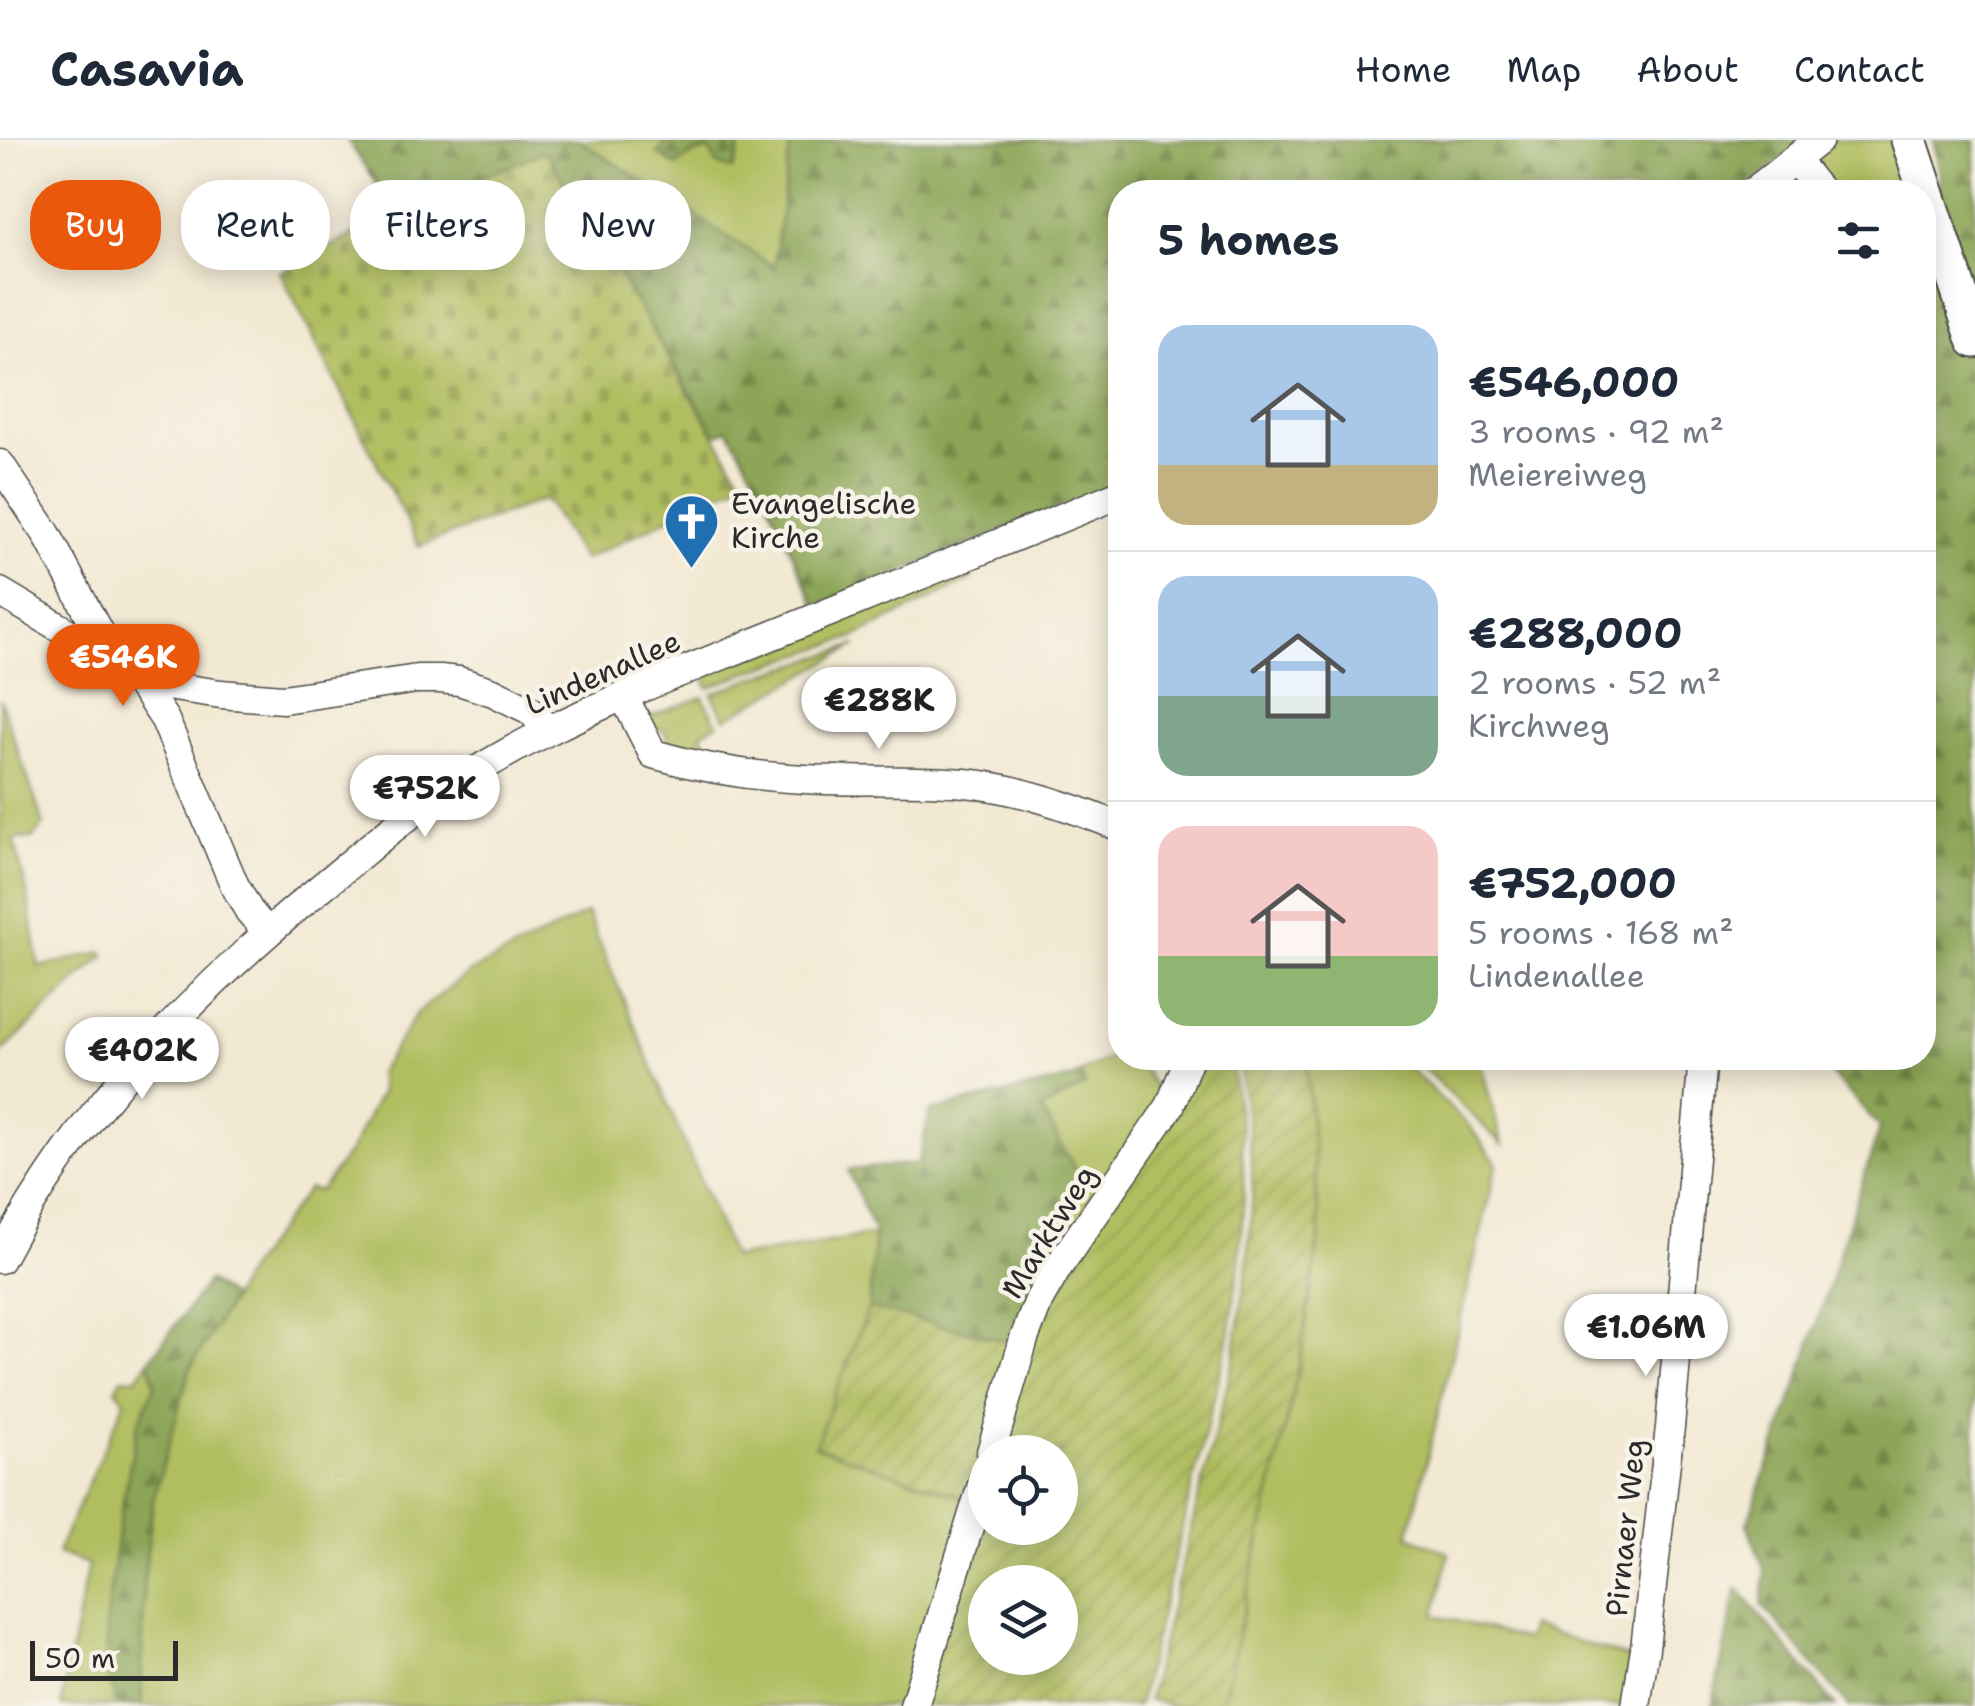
<!DOCTYPE html>
<html lang="en">
<head>
<meta charset="utf-8">
<style>
  :root { --surface:#fff; --page:#f2f2f3; --text:#1f2937; --muted:#747a83; --line:#e0e1e3; --accent:#ea580c }
  body { margin:0; font-family:"Shantell Sans",sans-serif; background:var(--page); color:var(--text); height:100vh; display:flex; flex-direction:column; font-size:38px; white-space:nowrap }
  * { box-sizing:border-box; margin:0 }
  p { font-size:32px; color:var(--muted) }
  .icon { flex:none; width:55px; height:55px; fill:none; stroke:currentColor; stroke-width:2; stroke-linecap:round; stroke-linejoin:round }
  .map { position:relative; flex:1; overflow:hidden }
  .panel { position:absolute; left:1108px; top:40px; width:828px; height:890px; display:flex; flex-direction:column; background:var(--surface); border-radius:40px; box-shadow:0 5px 25px #0003 }
  .panel>* { flex:none }
  .top-card { position:absolute; left:30px; top:40px; width:928px; height:90px; display:flex; gap:20px }
  .controls { position:absolute; left:968px; top:1295px; display:grid; gap:20px }
  .controls a { display:grid; place-items:center; width:110px; height:110px; border-radius:50%; background:var(--surface); box-shadow:0 5px 25px #0003; font-size:50px }
  .scale { position:absolute; left:30px; bottom:25px; width:148px; box-sizing:border-box; padding-left:10px; border:5px solid #2b2b2b; border-top:0; font-size:28px; line-height:35px; white-space:nowrap; color:#2b2b2b; -webkit-text-stroke:8px #f7f3e8; paint-order:stroke }
  .price { position:absolute; translate:-50% -85px; padding:0 22px; border-radius:35px; background:#fff; color:#222; font-size:32px; line-height:65px; filter:drop-shadow(0 2px 5px #0008) }
  .price::after { content:''; position:absolute; left:50%; top:60px; width:30px; height:22px; margin-left:-15px; background:inherit; clip-path:polygon(0 0,100% 0,50% 100%) }
  .price.on { background:var(--accent); color:#fff }
  ul { padding:0; list-style:none }
  li { display:flex; align-items:center; gap:30px; height:250px; padding:0 50px }
  li+li { border-top:2px solid var(--line) }
  li span { display:grid; place-items:center; flex:none; width:280px; height:200px; border-radius:30px; color:#555 }
  li>.icon { margin-inline-start:auto }
  span .icon { width:120px; height:120px; fill:#fffc; stroke-width:1 }
  li b { font-size:42px }
  h2 { display:flex; justify-content:space-between; align-items:center; height:120px; padding:0 50px; font-size:42px }
  .tag { padding:0 35px; border-radius:40px; background:var(--surface); box-shadow:0 5px 25px #0003; font-size:35px; line-height:90px }
  .tag.on { background:var(--accent); color:#fff }
  header { display:flex; align-items:center; gap:60px; box-sizing:border-box; height:140px; padding:0 50px; background:var(--surface); border-bottom:2px solid var(--line) }
  header strong { font-size:48px }
  nav { display:flex; gap:55px; margin-inline-start:auto; font-size:35px }
  .map>svg:first-child { display:block }
  .green { fill:#b1be60; stroke:#6e7446; stroke-width:2.5 }
  .forest { fill:url(#forest-firs); stroke:#5c6840; stroke-width:2.5 }
  .cemetery { fill:url(#cemetery-stones); stroke:#6e7446; stroke-width:2.5 }
  .garden { fill:url(#garden-furrows); stroke:#6e7446; stroke-width:2.5; fill-rule:evenodd }
  .lines { fill:none; stroke-linecap:round; stroke-linejoin:round }
  .minor-casing { stroke:#494844; stroke-width:31 }
  .major-casing { stroke:#494844; stroke-width:39 }
  .minor { stroke:#fff; stroke-width:28 }
  .major { stroke:#fff; stroke-width:35 }
  .labels { text-anchor:middle; stroke-width:9; stroke-linejoin:round; paint-order:stroke }
  .poi-label { font-size:30px; fill:#2b2b2b; stroke:#f7f3e8; text-anchor:start }
  .street-label { font-size:30px; fill:#2b2b2b; stroke:#f7f3e8 }
</style>
</head>
<body>
<header>
<strong>Casavia</strong>
<nav><a>Home</a><a>Map</a><a>About</a><a>Contact</a></nav>
</header>
<div class="map">
<svg width="1975" height="1566" viewBox="0 0 1975 1566">
  <defs>
    <pattern id="forest-firs" width="22" height="20" patternUnits="userSpaceOnUse" patternTransform="scale(2.5)"><rect width="22" height="20" fill="#8ca556"/><path d="M5 1l3.5 6h-7zM16 11l3.5 6h-7z" fill="#738747"/></pattern>
    <pattern id="cemetery-stones" width="16" height="16" patternUnits="userSpaceOnUse" patternTransform="scale(2.5)"><rect width="16" height="16" fill="#b1be60"/><path d="M2 7V4a2 2 0 0 1 4 0v3zM10 15v-3a2 2 0 0 1 4 0v3z" fill="#98a354"/></pattern>
    <pattern id="garden-furrows" width="10" height="10" patternUnits="userSpaceOnUse" patternTransform="scale(2.5)"><rect width="10" height="10" fill="#b1be60"/><path d="M-1 1l2-2M0 10L10 0M9 11l2-2" fill="none" stroke="#98a354"/></pattern>
  </defs>
  <rect width="100%" height="100%" fill="#f7f3e8"/>
  <filter id="ink" filterUnits="userSpaceOnUse"><feTurbulence type="fractalNoise" baseFrequency=".01" numOctaves="2"/><feDisplacementMap in="SourceGraphic" scale="20" xChannelSelector="R" yChannelSelector="G"/><feConvolveMatrix kernelMatrix="1 2 1 2 8 2 1 2 1" color-interpolation-filters="sRGB"/></filter>
  <filter id="wash" filterUnits="userSpaceOnUse"><feTurbulence type="fractalNoise" baseFrequency=".0048" numOctaves="4" result="noise"/><feDisplacementMap in="SourceGraphic" scale="40" xChannelSelector="R" yChannelSelector="G"/><feGaussianBlur stdDeviation="2.25" result="paint"/><feColorMatrix in="noise" values="0 0 0 0 0 0 0 0 0 0 0 0 0 0 0 0 0 1.4 0 .05"/><feComposite in="paint" operator="in"/></filter>
  <g filter="url(#wash)">
    <rect width="100%" height="100%" fill="#f2e9d3"/>
    <path class="green" d="M579,0h90l-10,14h34l15,-5 25,21 6,-18 -4,-12h56l-16,128z
      M1834,0h64l18,52h-88l-16,-35z
      M967,430l4,9 -117,58 -107,35 -38,16 -4,-6 7,-12z
      M857,505l-132,74 -13,-25 40,-16z
      M703,557l14,27 -16,9 16,34 -45,-12 -8,-25 -16,-2 -4,-9z
      M0,559l44,126 -12,13 -18,1 14,58 11,70 64,-15 2,5 -16,12 -89,85z
      M587,773l146,345 142,-24 -6,74 -54,138 157,54 -63,206h-768l3,-128 9,-78 26,-97 11,-34 60,-102 58,-78 12,2 31,-42 30,-58 -3,-17 39,-61 53,-41z
      M1120,913v5h16l28,43 -109,159 -11,-21 -3,-130 43,-23 -4,-13z
      M1306,918h93l71,69 27,37 -88,372 40,17 -14,62 91,25 4,-14 102,33v47h-204l-12,-3 -2,3h-192l77,-340 21,-133z
      M1413,918h66l24,87z
      M149,1221l6,24 -17,39 -17,88 -15,109 9,81 20,4h-74l27,-142 -31,-11 68,-152 -9,-12 6,-11 14,1z"/>
    <path class="forest" d="M347,0h232l195,127 17,-127h1013l-64,52h-620v291l-304,123 -49,-108 -39,-69 -12,6 -171,-284 -149,62z
      M669,0h66l4,12 -6,18 -15,-5 -10,-16 -15,5 -17,12 -18,-13z
      M1933,0h42v172l-39,-118 5,-13z
      M1923,66l52,158v1342h-126l-87,-101 3,-34 -18,-47 52,-145 81,-252 -63,-69h105z
      M1080,933l5,13 -44,23 41,71 -37,59 10,21 -37,84 -149,-36 6,-74 -27,-64 70,-7 12,-52 142,-33z
      M208,1141l24,17 -42,71 -37,131 -9,78 -3,128 -25,-4 -9,-30 -1,-51 15,-109 17,-88 17,-39 -6,-24z
      M1737,1448l99,118h-124z"/>
    <path class="cemetery" d="M545,11l198,331 -160,78 -38,-61 -126,47 -139,-274 116,-59z"/>
    <path class="garden" d="M1193,918h38l10,71 3,66 -5,71 -10,71 -91,369h-216l63,-215v37h75v-76h-64l33,-110zM985,1442h75v76h-75z
      M1238,918h68l14,175 -21,133 -77,340h-52l-22,-7 86,-342 13,-91 6,-75 -5,-65z
      M869,1168l149,36 -46,156 -157,-54z"/>
  </g>
  <g filter="url(#ink)">
    <g class="lines">
      <defs>
        <path id="minor" d="M1795,20l26,32
          M1753,52l66,-52
          M0,324l46,69 60,113 41,47 18,27 69,164 15,27 18,21
          M0,452l121,72 52,23 48,7 62,5 134,-20h23l19,2 34,11 37,18 19,20
          M624,557l29,57c45,13 89,21 136,24 58,5 118,0 176,5 53,5 106,24 155,44
          M0,1119c77,-148 196,-269 324,-374 28,-22 54,-46 82,-67 44,-33 93,-62 142,-87 67,-34 138,-61 208,-89 121,-50 243,-98 364,-148
          M991,1312l33,-113 15,-39 19,-33 112,-161 19,-48
          M914,1566l71,-231
          M1636,1566l9,-58 25,-221 33,-369"/>
        <path id="major" d="M1909,0l66,200"/>
      </defs>
      <use href="#minor" class="minor-casing"/>
      <use href="#major" class="major-casing"/>
      <use href="#minor" class="minor"/>
      <use href="#major" class="major"/>
    </g>
  </g>
  <defs>
    <symbol id="church-pin" viewBox="-11 -11 22 30"><path d="M0 17L-7.5 6A9.5 9.5 0 1 1 7.5 6Z" fill="#1f6fb2" stroke="#f7f3e8"/><path d="M-1.2-6h2.4v3.5h3.3v2.4h-3.3V6h-2.4V-.1h-3.3v-2.4h3.3Z" fill="#fff"/></symbol>
  </defs>
  <g fill-rule="evenodd">
    <use href="#church-pin" x="660" y="350" width="63" height="86"/>
  </g>
  <g class="labels">
    <g class="poi-label">
      <text x="731" y="374">Evangelische<tspan x="731" dy="34">Kirche</tspan></text>
    </g>
    <g class="street-label">
      <text transform="translate(603 533) rotate(-24)" y="10">Lindenallee</text>
      <text transform="translate(1049 1092) rotate(-58)" y="10">Marktweg</text>
      <text transform="translate(1626 1388) rotate(-84)" y="10">Pirnaer Weg</text>
    </g>
  </g>
</svg>
<div class="controls">
<a><svg class="icon" aria-label="locate" viewBox="0 0 24 24"><circle cx="12" cy="12" r="6"/><path d="M12 2v4M12 18v4M2 12h4M18 12h4"/></svg></a>
<a><svg class="icon" aria-label="layers" viewBox="0 0 24 24"><path d="M12 4l9 5-9 5-9-5zM3 14l9 5 9-5"/></svg></a>
</div>
<div class="scale">50 m</div>
<b class="price on" style="left:123px;top:569px">€546K</b>
<b class="price" style="left:879px;top:612px">€288K</b>
<b class="price" style="left:425px;top:700px">€752K</b>
<b class="price" style="left:142px;top:962px">€402K</b>
<b class="price" style="left:1646px;top:1239px">€1.06M</b>
<div class="top-card">
<a class="tag on">Buy</a>
<a class="tag">Rent</a>
<a class="tag">Filters</a>
<a class="tag">New</a>
</div>
<section class="panel">
<h2>5 homes<svg class="icon" aria-label="filters" viewBox="0 0 24 24"><path d="M4 7h16M4 17h16"/><circle cx="9" cy="7" r="2"/><circle cx="15" cy="17" r="2"/></svg></h2>
<ul>
<li><span style="background:linear-gradient(#a9c7e8 70%,#c2b280 0)"><svg class="icon" aria-label="home" viewBox="0 0 24 24"><path d="M3 11l9-7 9 7M6 9v11h12V9"/></svg></span><div><b>€546,000</b><p>3 rooms · 92 m²</p><p>Meiereiweg</p></div></li>
<li><span style="background:linear-gradient(#a9c7e8 60%,#7fa58c 0)"><svg class="icon" aria-label="home" viewBox="0 0 24 24"><path d="M3 11l9-7 9 7M6 9v11h12V9"/></svg></span><div><b>€288,000</b><p>2 rooms · 52 m²</p><p>Kirchweg</p></div></li>
<li><span style="background:linear-gradient(#f6c9c9 65%,#8fb573 0)"><svg class="icon" aria-label="home" viewBox="0 0 24 24"><path d="M3 11l9-7 9 7M6 9v11h12V9"/></svg></span><div><b>€752,000</b><p>5 rooms · 168 m²</p><p>Lindenallee</p></div></li>
</ul>
</section>
</div>
</body>
</html>
